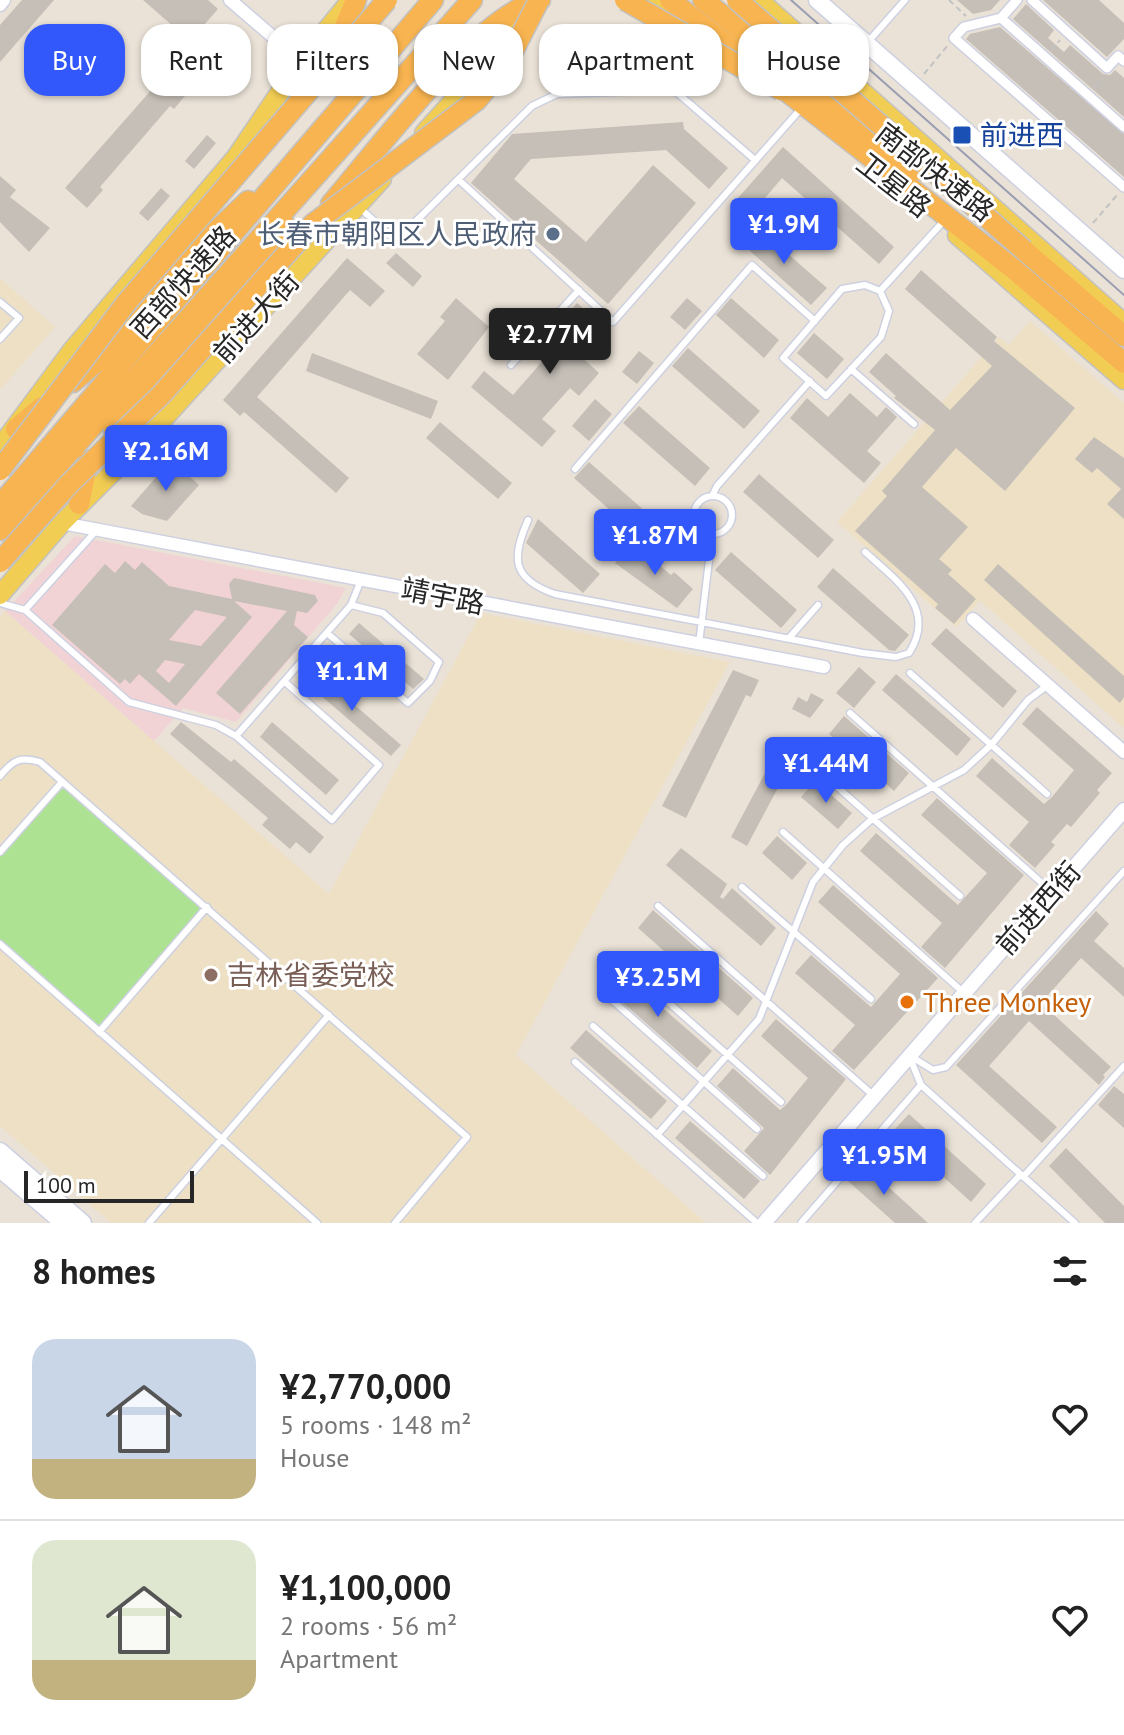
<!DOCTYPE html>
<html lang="en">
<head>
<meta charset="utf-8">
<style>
  :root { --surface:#fff; --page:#f6f6f6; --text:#222; --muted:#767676; --line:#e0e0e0; --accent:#3258fc }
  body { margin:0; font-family:"PT Sans","Noto Sans SC",sans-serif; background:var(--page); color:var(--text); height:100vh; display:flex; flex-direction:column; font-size:30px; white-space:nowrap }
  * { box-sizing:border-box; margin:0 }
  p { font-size:26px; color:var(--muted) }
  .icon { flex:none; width:44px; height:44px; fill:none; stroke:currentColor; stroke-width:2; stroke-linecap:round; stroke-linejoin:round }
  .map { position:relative; height:1223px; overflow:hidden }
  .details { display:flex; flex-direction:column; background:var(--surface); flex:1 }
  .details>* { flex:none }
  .top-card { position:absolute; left:24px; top:24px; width:1076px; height:72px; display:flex; gap:16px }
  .scale { position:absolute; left:24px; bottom:20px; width:170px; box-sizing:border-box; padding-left:8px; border:4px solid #262626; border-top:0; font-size:22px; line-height:28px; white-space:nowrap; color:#262626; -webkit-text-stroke:6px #fff; paint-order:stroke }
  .price { position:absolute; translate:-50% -68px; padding:0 18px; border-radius:8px; background:var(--accent); color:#fff; font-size:26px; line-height:52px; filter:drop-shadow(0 2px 4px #0008) }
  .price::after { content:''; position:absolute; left:50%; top:48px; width:24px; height:18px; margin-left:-12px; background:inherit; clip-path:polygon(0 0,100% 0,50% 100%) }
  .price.current { background:#222; color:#fff }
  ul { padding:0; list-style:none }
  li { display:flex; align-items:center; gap:24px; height:200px; padding:0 32px }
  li+li { border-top:2px solid var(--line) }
  li span { display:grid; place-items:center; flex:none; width:224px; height:160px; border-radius:24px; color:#555 }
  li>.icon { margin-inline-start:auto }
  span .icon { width:96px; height:96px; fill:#fffc; stroke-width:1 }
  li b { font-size:34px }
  h2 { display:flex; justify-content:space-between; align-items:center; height:96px; padding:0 32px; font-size:34px }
  .chip { padding:0 28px; border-radius:24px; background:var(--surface); box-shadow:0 2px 6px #0004; font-size:28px; line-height:72px }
  .chip.current { background:var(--accent); color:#fff }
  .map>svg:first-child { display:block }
  .education { fill:#ede0c5 }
  .medical { fill:#f2d3d5 }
  .green { fill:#ade292 }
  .building { fill:#c5bfb7; fill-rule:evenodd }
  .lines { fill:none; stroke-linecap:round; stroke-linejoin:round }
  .service-casing { stroke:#cdd0e0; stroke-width:9 }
  .pedestrian-casing { stroke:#cdd0e0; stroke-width:12 }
  .minor-casing { stroke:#cdd0e0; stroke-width:15 }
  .tertiary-casing { stroke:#cdd0e0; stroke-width:17 }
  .secondary-casing { stroke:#cdd0e0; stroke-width:19 }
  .primary-casing { stroke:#c2c2c2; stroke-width:21 }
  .trunk-casing { stroke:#c2c2c2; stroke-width:23 }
  .path { stroke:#c2c2c2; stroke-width:2; stroke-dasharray:6 4; stroke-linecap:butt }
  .service { stroke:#fff; stroke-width:6 }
  .pedestrian { stroke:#fff; stroke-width:9 }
  .minor { stroke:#fff; stroke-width:12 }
  .tertiary { stroke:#fff; stroke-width:14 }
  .secondary { stroke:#fff; stroke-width:16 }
  .primary { stroke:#f2cd54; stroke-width:18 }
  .trunk { stroke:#f8b450; stroke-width:20 }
  .tram { stroke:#9a9eb2; stroke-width:2 }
  .trunk-bridge-casing { stroke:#c2c2c2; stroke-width:23; stroke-linecap:butt }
  .trunk-bridge { stroke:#f8b450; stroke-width:20 }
  .transit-dot { fill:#1a4fb4; stroke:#fff; stroke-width:3 }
  .service-dot { fill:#5c6f8a; stroke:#fff; stroke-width:3 }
  .education-dot { fill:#8d6e63; stroke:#fff; stroke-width:3 }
  .food-dot { fill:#e8710a; stroke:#fff; stroke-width:3 }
  .labels { text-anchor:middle; stroke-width:6; stroke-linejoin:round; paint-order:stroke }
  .transit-label { font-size:28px; fill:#164399; stroke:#fff; text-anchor:start }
  .street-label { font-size:28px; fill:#262626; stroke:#fff }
  .service-label { font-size:28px; fill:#4e5e75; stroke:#fff; text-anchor:end }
  .education-label { font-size:28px; fill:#785e54; stroke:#fff; text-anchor:start }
  .food-label { font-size:28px; fill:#c56008; stroke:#fff; text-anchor:start }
</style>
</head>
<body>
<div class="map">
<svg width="1124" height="1223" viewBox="0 0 1124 1223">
  <rect width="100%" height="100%" fill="#eae2d7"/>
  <path class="education" d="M0,278l55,49 -55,63z
    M1030,321l94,82v325l-144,-127 -24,26 -119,-105 162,-185 10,8z
    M5,611l324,283 152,-281 249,49 -214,393 190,168h-595l-111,-97v-509z"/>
  <path class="medical" d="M75,536l271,52 -9,16 -101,118 -53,-14 -29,33 -149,-130z"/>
  <path class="green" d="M62,782l145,125 -108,125 -99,-88v-92z"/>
  <path class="building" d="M22,0h32l-54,62v-37z
    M143,0h65l10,9 -28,32z
    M957,0h43l-9,10 -18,4z
    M1043,0h56l25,23v16l-17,18z
    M1026,4l28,26 -6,8 16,14 6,-7 33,29 7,1 5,-5 9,8v39l-111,-98z
    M1000,27l124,107v43l-158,-138 4,-5z
    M168,71l22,19 -16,19 -4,-3 -70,81 3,3 -16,18 -22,-20z
    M683,122l1,7 44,39 -19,21 -43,-39 -135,9 -17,20 72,63 67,-77 43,38 -88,101 -137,-121 41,-49z
    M207,135l9,8 -22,26 -9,-8z
    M783,147l111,100 -15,17 -97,-86 -29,34 -15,-14z
    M0,176l16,14 -6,7 40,31 -21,24 -29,-30z
    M161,188l9,8 -22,25 -9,-8z
    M756,226l71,62 -16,17 -70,-62z
    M396,253l26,23 -9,11 -27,-24z
    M347,258l38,33 -15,16 -20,-17 -93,107 92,81 -13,15 -92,-81 -4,4 -17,-16z
    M921,270l76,67 -3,4 81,67 -70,83 -49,-43 -34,39 46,40 -29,32 13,11 -4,4 28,25 -22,25 -19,-16 3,-4 -83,-73 32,-35 -5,-5 53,-61 -41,-32 2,-2 -27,-24 17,-19 64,57 42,-44 -87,-77z
    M456,298l33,29 -41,53 -31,-26 28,-33 -5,-4z
    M687,298l15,13 -17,19 -15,-13z
    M731,298l48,42 -15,18 -48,-43z
    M577,303l33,29 -25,28 14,13 -20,23 -9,-8 -28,31 14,12 -14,16 -71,-60 13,-16 29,24 40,-46 -9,-8z
    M814,333l30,26 -17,20 -30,-26z
    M688,348l72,63 -16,18 -72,-63z
    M639,351l15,12 -17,21 -15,-12z
    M312,353l126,48 -7,18 -125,-48z
    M850,393l27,24 9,-10 11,10 -30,34 14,12 -17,20 -74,-65 17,-20 21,19z
    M595,399l17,15 -23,27 -17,-15z
    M639,406l71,62 -15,18 -72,-63z
    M440,422l72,61 -14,16 -72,-61z
    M1094,437l30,21v61l-17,-15 14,-15 -24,-21 -5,5 -17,-14z
    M171,460l28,25 -32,36 -25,-7 -11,-8z
    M589,462l57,50 -15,17 -57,-51z
    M759,474l75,66 -16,18 -75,-66z
    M538,519l62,55 -17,19 -57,-50z
    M630,545l20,17 2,-3 19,16 3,-3 19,17 -16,19 -62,-45z
    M731,552l66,58 -16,18 -66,-58z
    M125,561l10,9 7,-8 27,24 63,13 -3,-15 5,-6 81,17 3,6 -11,12 -10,-2 -3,14 14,12 -68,77 -24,-21 71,-82 -53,-10 18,16 -76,89 -37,-32 -9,10 -5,-5 -5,5 -68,-59 53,-61 10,9zM195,610l32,7 -26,29 -32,-6zM165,660l20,4 -16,19 -13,-12z
    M998,564l126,112v21l-4,6 -136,-123z
    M833,568l76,67 -14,16 -6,-1 -72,-63z
    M359,623l65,56 -11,10 -64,-55z
    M946,628l71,63 -14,17 -72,-64z
    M859,667l17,15 -22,26 -18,-15z
    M314,670l87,75 -10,11 -87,-75z
    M733,670l26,10 -8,17 -5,-2 -60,123 -24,-12z
    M896,674l75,65 -14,17 -75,-66z
    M811,693l13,7 -14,18 -18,-9 6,-12 9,5z
    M1037,707l75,66 -15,17 3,3 -29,34 -4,-3 -16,18 4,3 -20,23 -26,-23 20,-23 -53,-46 16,-18 52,46 8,-7 22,-27 -52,-46z
    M844,716l65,57 -15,18 -65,-57z
    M181,722l50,40 3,-3 90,78 -14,17 -14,-12 -6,7 -28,-24 6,-7 -98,-84z
    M272,722l67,58 -13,15 -66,-58z
    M773,758l16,9 -42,79 -16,-9z
    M815,781l37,32 -14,16 -37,-32z
    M937,798l87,77 -79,93 -24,-21 21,-24 -82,-72 16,-18 82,72 29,-32 -66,-58z
    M777,836l30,27 -15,17 -30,-27z
    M681,848l46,36 -7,13 3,2 9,-11 44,40 -15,18 -95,-81z
    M833,885l105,93 -84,92 -22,-19 23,-26 -60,-52 16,-18 60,52 29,-33 -82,-72z
    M653,910l100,88 -15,18 -100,-88z
    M1096,911l13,13 -15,17 30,27v29l-43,-39 -40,45 70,64 -8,8 2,2 -6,8 -70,-64 -40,45 68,61 -15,16 -86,-78z
    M618,969l94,82 -15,17 -93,-82z
    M776,1019l70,60 -76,96 -26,-24 20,-23 -47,-42 16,-18 47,42 6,-5 22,-27 -47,-42z
    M586,1030l81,71 -16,18 -81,-71z
    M1114,1086l10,8v34l-26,-23z
    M909,1114l77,70 -15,18 -78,-71z
    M690,1121l70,60 -16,18 -69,-61z
    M1066,1148l58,58v17h-19l-56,-57z
    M863,1164l65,59h-33l-47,-42z"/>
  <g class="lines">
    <defs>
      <path id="service" d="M867,43l38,-43
        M460,181l153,141 185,-210
        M360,208l36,33 136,-135 25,-12 117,-4 81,70
        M880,291l9,20 -8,26 -55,59 -43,-38 59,-69 23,-4 15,6 62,-68
        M0,302l19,16 -19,21
        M511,365l68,-75
        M851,369l63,55
        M575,469l177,-204 63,56
        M694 515a19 19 0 1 1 38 0a19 19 0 1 1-38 0Z
        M712,496l5,-10 93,-105
        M528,520c-17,39 -16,59 27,74l308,59 33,4 13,-4c29,-45 -14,-74 -44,-101
        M95,532l-70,78 104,92 87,23 20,11 115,-131 10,-25
        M631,537l66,-10
        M0,603l25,7
        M327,633l81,70 22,-22 9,-19 -56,-49 -32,-8
        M789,638l29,-33
        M699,644l13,-109
        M910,673l137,121
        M850,713l202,179
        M236,736l96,84 47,-55 -94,-83
        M0,776c13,-16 20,-20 40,-14l427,375 -72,86
        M825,776l135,120
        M783,832l181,161
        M0,852l62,-70
        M742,887l129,112
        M658,906l216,190
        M0,944l317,279
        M625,964l156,138
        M604,993l153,136
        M593,1026l170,150
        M99,1032l108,-125
        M912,1057l21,13 13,-3 178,-196
        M910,1058l11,27 154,138
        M575,1062l182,161
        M657,1135l102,-116 54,-137 30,-37 29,-26 92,-49 27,-25 37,-45 20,-15
        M1023,1177l101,-111
        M149,1223l180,-208
        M801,1223l120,-138
        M975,1223l45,-48"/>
      <path id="pedestrian" d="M1032,0l75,68 11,-12 6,5
        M1001,18l16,-18
        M1124,127l-123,-109 -37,9 -10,11 170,149"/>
      <path id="minor" d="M230,0l71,61
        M0,5l4,-5
        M62,523l762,144
        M973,619l151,133"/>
      <path id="tertiary" d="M764,1223l360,-413"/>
      <path id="secondary" d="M817,0l307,270
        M0,1151l83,72
        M0,1169l63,54"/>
      <path id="primary" d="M655,0l26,20
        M759,0l365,323
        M424,133l98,-108
        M957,235l167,145
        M0,447l73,-98 163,-192 65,-96 50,-61
        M0,595l62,-72 77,-77 243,-267"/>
      <path id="trunk" d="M670,0l340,266 114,97
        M703,0l216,170
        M330,63l26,-63
        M331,204c46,-53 144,-187 209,-204
        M1012,240l112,96
        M73,382l53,-45 87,-103 35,-33
        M16,429l26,-22
        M114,430l149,-173 21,-33
        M79,504l9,-43
        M0,505l433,-505
        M0,530l472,-530"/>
    </defs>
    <use href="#service" class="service-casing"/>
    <use href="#pedestrian" class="pedestrian-casing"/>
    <use href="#minor" class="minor-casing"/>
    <use href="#tertiary" class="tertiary-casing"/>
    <use href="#secondary" class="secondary-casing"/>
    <use href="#primary" class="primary-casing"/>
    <use href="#trunk" class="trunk-casing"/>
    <path class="path" d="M949,0l17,16
      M1051,50l9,-10
      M924,74l24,-29
      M1094,88l9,-10
      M1093,223l25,-29"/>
    <use href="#service" class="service"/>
    <use href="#pedestrian" class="pedestrian"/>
    <use href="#minor" class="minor"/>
    <use href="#tertiary" class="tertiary"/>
    <use href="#secondary" class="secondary"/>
    <use href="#primary" class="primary"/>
    <use href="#trunk" class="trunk"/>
    <path class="tram" d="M791,0l333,295"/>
    <defs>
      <path id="trunk-bridge" d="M625,0l156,90
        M737,0l287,250
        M0,470l127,-168 260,-302
        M0,562l69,-78 92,-89 152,-171 164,-124 29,-35 33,-65"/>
    </defs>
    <use href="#trunk-bridge" class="trunk-bridge-casing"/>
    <use href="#trunk-bridge" class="trunk-bridge"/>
  </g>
  <rect class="transit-dot" x="952" y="125" width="20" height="20" rx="4"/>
  <circle class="service-dot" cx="553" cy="234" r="8"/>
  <circle class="education-dot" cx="211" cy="975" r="8"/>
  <circle class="food-dot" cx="907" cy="1002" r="8"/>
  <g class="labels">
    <g class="transit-label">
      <text x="980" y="145">前进西</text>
    </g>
    <g class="street-label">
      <text transform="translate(935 172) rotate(38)" y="10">南部快速路</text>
      <text transform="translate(894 185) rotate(38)" y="10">卫星路</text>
      <text transform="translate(183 282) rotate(-48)" y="10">西部快速路</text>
      <text transform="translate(256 317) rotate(-48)" y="10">前进大街</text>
      <text transform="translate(443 596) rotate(11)" y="10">靖宇路</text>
      <text transform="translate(1038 908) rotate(-49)" y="10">前进西街</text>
    </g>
    <g class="service-label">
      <text x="537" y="244">长春市朝阳区人民政府</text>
    </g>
    <g class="education-label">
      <text x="227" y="985">吉林省委党校</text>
    </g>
    <g class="food-label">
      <text x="923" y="1012">Three Monkey</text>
    </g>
  </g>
</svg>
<div class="scale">100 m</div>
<b class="price" style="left:784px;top:266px">¥1.9M</b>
<b class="price current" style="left:550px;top:376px">¥2.77M</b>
<b class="price" style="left:166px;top:493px">¥2.16M</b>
<b class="price" style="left:655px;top:577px">¥1.87M</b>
<b class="price" style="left:352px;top:713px">¥1.1M</b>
<b class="price" style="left:826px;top:805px">¥1.44M</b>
<b class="price" style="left:658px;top:1019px">¥3.25M</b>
<b class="price" style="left:884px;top:1197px">¥1.95M</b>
<div class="top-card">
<a class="chip current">Buy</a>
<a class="chip">Rent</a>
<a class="chip">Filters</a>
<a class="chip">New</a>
<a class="chip">Apartment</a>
<a class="chip">House</a>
</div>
</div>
<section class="details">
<h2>8 homes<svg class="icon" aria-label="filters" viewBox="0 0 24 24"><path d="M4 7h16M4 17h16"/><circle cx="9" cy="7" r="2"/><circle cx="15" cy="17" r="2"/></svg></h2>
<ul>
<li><span style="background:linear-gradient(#c9d6e8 75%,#c2b280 0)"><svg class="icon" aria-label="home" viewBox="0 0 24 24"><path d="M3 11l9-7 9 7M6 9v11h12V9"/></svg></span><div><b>¥2,770,000</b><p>5 rooms · 148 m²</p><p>House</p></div><svg class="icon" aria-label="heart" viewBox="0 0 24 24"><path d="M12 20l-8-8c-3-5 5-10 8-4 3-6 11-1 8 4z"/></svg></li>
<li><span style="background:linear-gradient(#dfe7d0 75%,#c2b280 0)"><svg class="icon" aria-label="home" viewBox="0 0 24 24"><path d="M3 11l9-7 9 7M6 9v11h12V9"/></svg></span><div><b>¥1,100,000</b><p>2 rooms · 56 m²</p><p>Apartment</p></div><svg class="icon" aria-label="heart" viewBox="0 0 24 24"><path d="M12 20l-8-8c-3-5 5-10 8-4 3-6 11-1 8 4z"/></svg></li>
</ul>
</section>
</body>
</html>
